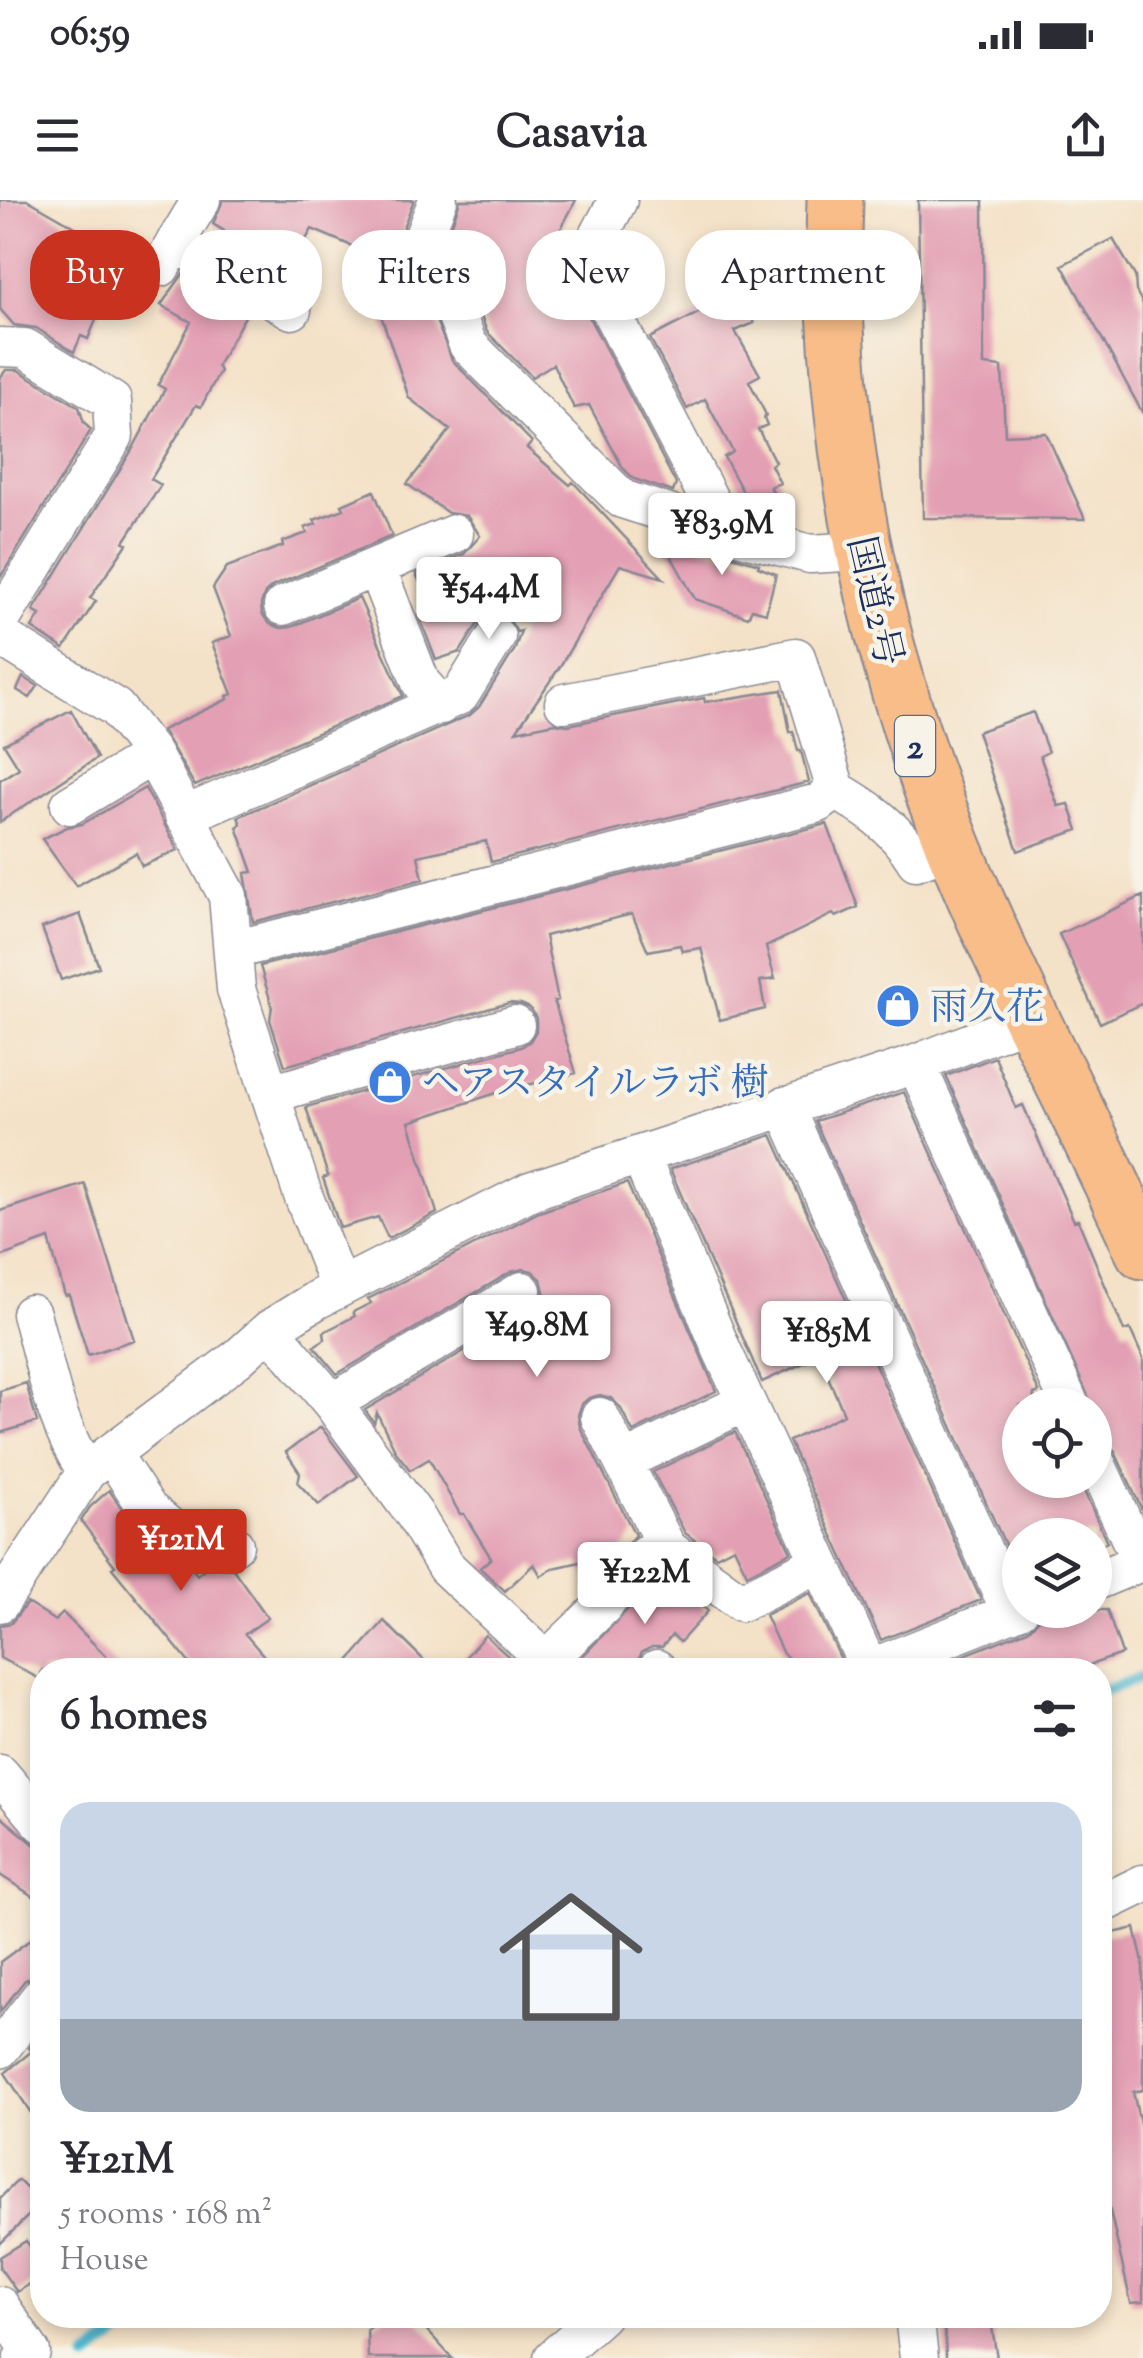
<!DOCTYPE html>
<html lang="en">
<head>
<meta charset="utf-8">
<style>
  :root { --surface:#fff; --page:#f7f7f7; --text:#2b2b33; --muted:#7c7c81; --accent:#c8321e }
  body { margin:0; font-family:"Sorts Mill Goudy","Noto Serif JP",serif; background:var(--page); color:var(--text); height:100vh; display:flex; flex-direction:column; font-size:38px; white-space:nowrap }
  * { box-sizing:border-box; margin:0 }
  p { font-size:32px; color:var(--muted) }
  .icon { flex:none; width:55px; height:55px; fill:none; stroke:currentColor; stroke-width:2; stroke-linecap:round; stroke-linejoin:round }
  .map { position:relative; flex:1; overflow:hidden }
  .drawer { position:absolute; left:30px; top:1458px; width:1082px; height:670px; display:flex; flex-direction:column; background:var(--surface); border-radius:40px; box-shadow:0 5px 15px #0003 }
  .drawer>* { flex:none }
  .banner { position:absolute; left:30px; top:30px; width:1085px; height:90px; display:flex; gap:20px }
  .controls { position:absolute; left:1002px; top:1188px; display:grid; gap:20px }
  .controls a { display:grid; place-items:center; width:110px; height:110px; border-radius:50%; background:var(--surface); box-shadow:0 5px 15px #0003; font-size:50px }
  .price { position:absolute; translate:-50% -85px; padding:0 22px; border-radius:10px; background:#fff; color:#222; font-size:32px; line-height:65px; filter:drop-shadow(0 2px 5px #0008) }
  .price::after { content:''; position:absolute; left:50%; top:60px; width:30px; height:22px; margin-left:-15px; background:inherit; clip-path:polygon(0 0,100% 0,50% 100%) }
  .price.selected { background:var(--accent); color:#fff }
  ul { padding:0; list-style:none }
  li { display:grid; align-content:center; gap:20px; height:530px; padding:0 30px }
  li span { display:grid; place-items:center; height:310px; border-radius:30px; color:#555 }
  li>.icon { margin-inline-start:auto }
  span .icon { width:180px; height:180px; fill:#fffc; stroke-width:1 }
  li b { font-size:42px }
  h2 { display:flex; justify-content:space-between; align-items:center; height:120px; padding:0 30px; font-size:42px }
  .chip { padding:0 35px; border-radius:40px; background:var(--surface); box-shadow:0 5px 15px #0003; font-size:35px; line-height:90px }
  .chip.selected { background:var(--accent); color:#fff }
  .status { display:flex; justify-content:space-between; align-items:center; height:70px; padding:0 50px; background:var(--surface); direction:ltr }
  .status svg { height:28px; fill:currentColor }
  header { display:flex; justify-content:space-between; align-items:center; height:130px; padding:0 30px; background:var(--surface); font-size:45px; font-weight:800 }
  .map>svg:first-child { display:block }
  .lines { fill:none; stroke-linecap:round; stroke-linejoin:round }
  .stream { stroke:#51b8cf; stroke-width:11 }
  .building { fill:#e39fb4 }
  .minor-casing { stroke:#888893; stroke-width:41 }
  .highway-casing { stroke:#888893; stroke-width:59 }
  .minor { stroke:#fff; stroke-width:38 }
  .highway { stroke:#f8bd89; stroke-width:55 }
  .labels { text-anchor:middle; stroke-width:9; stroke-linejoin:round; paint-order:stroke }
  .shield { fill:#f7f3e8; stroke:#5d6a87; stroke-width:2.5 }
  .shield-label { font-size:35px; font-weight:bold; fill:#1b2f5e }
  .street-label { font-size:38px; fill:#1b2f5e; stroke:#f7f3e8 }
  .shop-label { font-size:38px; fill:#366cbe; stroke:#f7f3e8; text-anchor:start }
</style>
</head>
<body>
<div class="status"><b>06:59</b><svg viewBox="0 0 49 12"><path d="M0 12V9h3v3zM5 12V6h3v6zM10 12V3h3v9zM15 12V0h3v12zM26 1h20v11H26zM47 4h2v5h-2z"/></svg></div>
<header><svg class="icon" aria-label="menu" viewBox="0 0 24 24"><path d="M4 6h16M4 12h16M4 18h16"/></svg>Casavia<svg class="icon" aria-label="share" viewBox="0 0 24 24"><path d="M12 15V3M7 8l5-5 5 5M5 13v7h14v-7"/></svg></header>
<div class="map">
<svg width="1143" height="2158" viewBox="0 0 1143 2158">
  <rect width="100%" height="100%" fill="#f7f3e8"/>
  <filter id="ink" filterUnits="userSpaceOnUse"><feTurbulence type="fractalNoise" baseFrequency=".01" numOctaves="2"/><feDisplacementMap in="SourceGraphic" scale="20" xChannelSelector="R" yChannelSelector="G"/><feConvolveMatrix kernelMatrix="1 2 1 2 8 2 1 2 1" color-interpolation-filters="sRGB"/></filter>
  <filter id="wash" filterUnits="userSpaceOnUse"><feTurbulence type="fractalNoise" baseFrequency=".0048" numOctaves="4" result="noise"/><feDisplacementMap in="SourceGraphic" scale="40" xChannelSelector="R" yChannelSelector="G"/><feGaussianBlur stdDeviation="2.25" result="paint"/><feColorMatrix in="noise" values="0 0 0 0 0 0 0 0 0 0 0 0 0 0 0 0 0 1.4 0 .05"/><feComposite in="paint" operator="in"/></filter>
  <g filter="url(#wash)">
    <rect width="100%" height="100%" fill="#f4e2c8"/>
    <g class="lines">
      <path class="stream" d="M1100,1492l43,-15
        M87,2158l60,-43"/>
    </g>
    <g id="blocks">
      <path class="building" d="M0,0h28l110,63 -25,43 -9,-5 -16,38 -7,-3 -7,16 -38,-24 -22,-3 -14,-16z
        M223,0h191l-10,25v16l48,119 80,82 -5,6 43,37 3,-3 90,96 -43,-13 -61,103 -43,63 39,-8 13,2 136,-27 1,4 77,-12 8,42 3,-1 5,20h3l8,31 -318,80 -5,-21 -68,15 5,23 -170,43 -8,-49 8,-1 -16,-45 4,-3 -3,-7 232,-102 9,-8 36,-58 6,-18 -4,1 -10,-15 -11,-2 -10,2 -9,8 -17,27 -24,8 -17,-44 14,-6 -17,-36 48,-20 16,-18 -13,-20 -19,-3 -41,-29 43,-54 -41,-32 -39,-115 22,-20 -80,-34 -27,46 -13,-7 -2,3 -52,-29 6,-11 -11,-7z
        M460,0h116l-34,65 22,4 112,215 -3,8 -39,-13 -11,-11 -34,-63 -15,3 -21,-44 -21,13 -45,-45 -38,-99z
        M918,0h65l1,165 18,2 3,68 41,-2 39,86 -162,-1z
        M1113,39l22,37 1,15 7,13v110l-81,-149z
        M183,74l65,37 -31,55 3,5 -19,36 -5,-2 -45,74 10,6 -37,57 3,2 -37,54 6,3 -32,48 -32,-21 8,-13 -7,-4 100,-163 32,-59 -7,-4 33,-63 -30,-17z
        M735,86l19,37 -19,8 25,44 -11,6 17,34 -2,3 3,7 -9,4 17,33 -4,3 9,18 -10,4 16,28 -10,7 -20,-6 -32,-59 9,-5 -28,-53 -18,10 -37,-71 58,-30 -3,-8z
        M6,170h12l61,37 5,16 7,7 -91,148v-200z
        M374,291l18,45 -119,50 -8,7 -4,11 1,10 8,10 11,4 10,-1 68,-29 44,98 -208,90 -33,-56 66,-31 -1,-3 5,-2 -20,-51 19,-7 -18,-48 14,-21 56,-21 -1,-4 25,-9 -2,-5 11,-4 -2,-4 30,-11 -2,-4z
        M659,334l100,30 -1,3 18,7 -10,39 -14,-4 -4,8 -53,-18z
        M23,477l15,9 -8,12 -13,-8z
        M71,510l26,48 -97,64v-42l19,-12 -15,-24z
        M1033,512l15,40 -8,4 18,50 11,-2 9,26 -60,21 -41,-119z
        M145,588l33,62 -36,16 -6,-13 -60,33 -34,-47 25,-12 15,-3z
        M827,624l31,83 -22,10 -3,-3 -67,33 9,32 -15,2 5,28 -45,11 -19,-72 -19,3 -2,-6 -32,6 -16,-37 -87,22 13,64 -4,1 22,72 -77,19 -90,30 28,91 -49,25 -10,-21 -38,11 -17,-50 5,-2 -22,-69 215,-60 9,-6 6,-10v-13l-6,-10 -9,-4 -12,-1 -224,63 -15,-46 2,-14 -12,-40z
        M1143,696v107l-43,20 -41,-89z
        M80,714l19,53 -38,13 -19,-52z
        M995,857l21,51 7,-3 51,116 4,-1 46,111 6,-2 13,29v154l-28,-60 -11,-11 -9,-21v-15h-3l-146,-329z
        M904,892l135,300 -5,2 -1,11h-13v75h59l28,62 -12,5v-12h-75v43l-205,-457z
        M772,935l209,465 -100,40 -92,-199 55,-27 -25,-58 -57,26 -92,-213z
        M627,983l89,208 -83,41 -13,-25 -9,-9 -11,-3 -11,3 -7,6 -4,11 2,12 55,108 -44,51 -11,-24 -26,6 -13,8 -7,-12 -29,27 -25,-23 11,-10 -27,-44h-4l-31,-55 -19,11 -14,-18 -19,-39 -3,10 -9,-13 168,-100 8,-7 3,-11 -3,-13 -9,-8 -9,-2 -12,3 -174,102 -23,-28 11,-7 -1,-7 31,-16 -2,-4 18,-9 -3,-4 171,-87z
        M85,984l49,156 -46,15 -19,-60 -4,1 -16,-57 -49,18v-46z
        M26,1183l11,39 -37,11v-42z
        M321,1227l37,49 -39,29 -21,-22 2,-10 -14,-21z
        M735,1232l56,120 -44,22 -13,-27 -18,9 -31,-23 -32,-61z
        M109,1290l25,36 38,32 17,6 8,11 9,-8 27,2 35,49 -23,16 19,22 -12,14h-57l-83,-102 3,-2 -34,-45 9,-14z
        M663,1373l45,38 -28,31 -8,-7 -10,12h-10l-10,5 -8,18h-56l-1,-8z
        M810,1393l33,71 4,6h-43l-21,-16 -18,-39z
        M27,1403l28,18 8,-8 57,57h-78l-2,9 -40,-21v-33l11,-2z
        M1063,1410h44l15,44 -47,16h-148l101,-40 12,-12z
        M384,1421l50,49h-93z
        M485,1435l38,35h-69z
        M0,1616l34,28 8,1v57l-42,-27z
        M1135,1728l8,34v128l-10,2 10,46v164l-12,1 -23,-101 -4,1 -4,-20v-247z
        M42,1731v42l-17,7 -25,32v-50z
        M42,1831v99l-37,-57 27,-22 -3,-3z
        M18,1980l23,23 -41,41v-46z
        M26,2041l16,20v15l-25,16 -17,-24v-11z
        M388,2115h25l39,43h-84l-1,-28z
        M944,2115h46l7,43h-51z"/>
    </g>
  </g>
  <g filter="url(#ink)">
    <use href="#blocks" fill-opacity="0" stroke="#888893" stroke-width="2.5"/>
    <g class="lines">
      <defs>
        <path id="minor" d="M438,0l-13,33 43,112 154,154 104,33 84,22 52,-3
          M618,0l-33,62 141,270
          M175,43l117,67
          M161,67l40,-67
          M0,147l25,1 87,53 2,35 -114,185
          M376,367l45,116 20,22
          M283,406l171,-72
          M0,436l116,72 37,47 75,141 8,93 67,206 36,92
          M564,503l232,-46 40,133c34,20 59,37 80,71l38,-14
          M70,605l83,-50
          M184,616l276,-121 36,-58
          M233,750l586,-147 17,-13
          M916,864l154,341
          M270,894l245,-69
          M784,906l227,507
          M640,955l81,193 142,307 9,8h12l136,-54
          M31,1114c15,51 24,114 56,157
          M270,1129l62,74 82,111 32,53 110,103
          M332,1203l190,-112
          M600,1217l67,131 74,54 78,-39
          M111,1253l37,56 38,32 42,6 6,-2
          M624,1261l122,-59
          M1095,1261l46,101
          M1095,1381l48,-20
          M0,1403l87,-132 151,-113 32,-29 48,-30 212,-108 386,-127 114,-45
          M546,1461l58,-56 42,-51 21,-6
          M656,1470l1,-1
          M0,1574l42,49
          M1100,1705l43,-21
          M0,1849l42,-54
          M0,2106l31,46 -8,6
          M914,2115l5,43
          M553,2158l48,-43"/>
        <path id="highway" d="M835,0c-8,224 35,438 118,645 56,139 129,269 190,406"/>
      </defs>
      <use href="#minor" class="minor-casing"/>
      <use href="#highway" class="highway-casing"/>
      <use href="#minor" class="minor"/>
      <use href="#highway" class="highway"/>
    </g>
  </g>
  <defs>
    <symbol id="shop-disc" viewBox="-11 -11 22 22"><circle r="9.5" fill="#3f7fe0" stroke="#f7f3e8"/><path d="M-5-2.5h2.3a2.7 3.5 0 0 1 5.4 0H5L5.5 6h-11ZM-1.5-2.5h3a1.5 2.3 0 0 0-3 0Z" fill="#fff"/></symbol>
  </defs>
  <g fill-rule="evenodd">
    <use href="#shop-disc" x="873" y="781" width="50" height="50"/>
    <use href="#shop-disc" x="365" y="857" width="50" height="50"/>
  </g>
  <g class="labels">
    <rect class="shield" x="895" y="516" width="40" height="60" rx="8"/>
    <g class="shield-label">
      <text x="915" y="558">2</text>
    </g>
    <g class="street-label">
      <text transform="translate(876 401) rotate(77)" y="13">国道2号</text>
    </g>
    <g class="shop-label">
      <text x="930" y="819">雨久花</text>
      <text x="422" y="895">ヘアスタイルラボ 樹</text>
    </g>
  </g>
</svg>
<div class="controls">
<a><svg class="icon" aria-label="locate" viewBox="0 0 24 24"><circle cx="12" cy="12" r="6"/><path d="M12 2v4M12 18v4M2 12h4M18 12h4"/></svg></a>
<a><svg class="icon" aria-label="layers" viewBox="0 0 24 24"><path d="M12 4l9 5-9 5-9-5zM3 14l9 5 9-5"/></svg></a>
</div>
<b class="price" style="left:722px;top:378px">¥83.9M</b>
<b class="price" style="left:489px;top:442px">¥54.4M</b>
<b class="price" style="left:537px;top:1180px">¥49.8M</b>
<b class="price" style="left:827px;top:1186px">¥185M</b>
<b class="price selected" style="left:181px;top:1394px">¥121M</b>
<b class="price" style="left:645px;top:1427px">¥122M</b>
<div class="banner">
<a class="chip selected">Buy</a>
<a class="chip">Rent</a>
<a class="chip">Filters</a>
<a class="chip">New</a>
<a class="chip">Apartment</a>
</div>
<section class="drawer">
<h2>6 homes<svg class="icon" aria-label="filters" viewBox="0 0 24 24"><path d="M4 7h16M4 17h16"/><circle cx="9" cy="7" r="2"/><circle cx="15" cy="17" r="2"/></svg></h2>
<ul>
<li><span style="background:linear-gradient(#c9d6e8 70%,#9aa5b1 0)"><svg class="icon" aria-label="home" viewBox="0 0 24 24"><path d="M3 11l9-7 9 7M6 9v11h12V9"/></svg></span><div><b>¥121M</b><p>5 rooms · 168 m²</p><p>House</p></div></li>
</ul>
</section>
</div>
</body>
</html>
